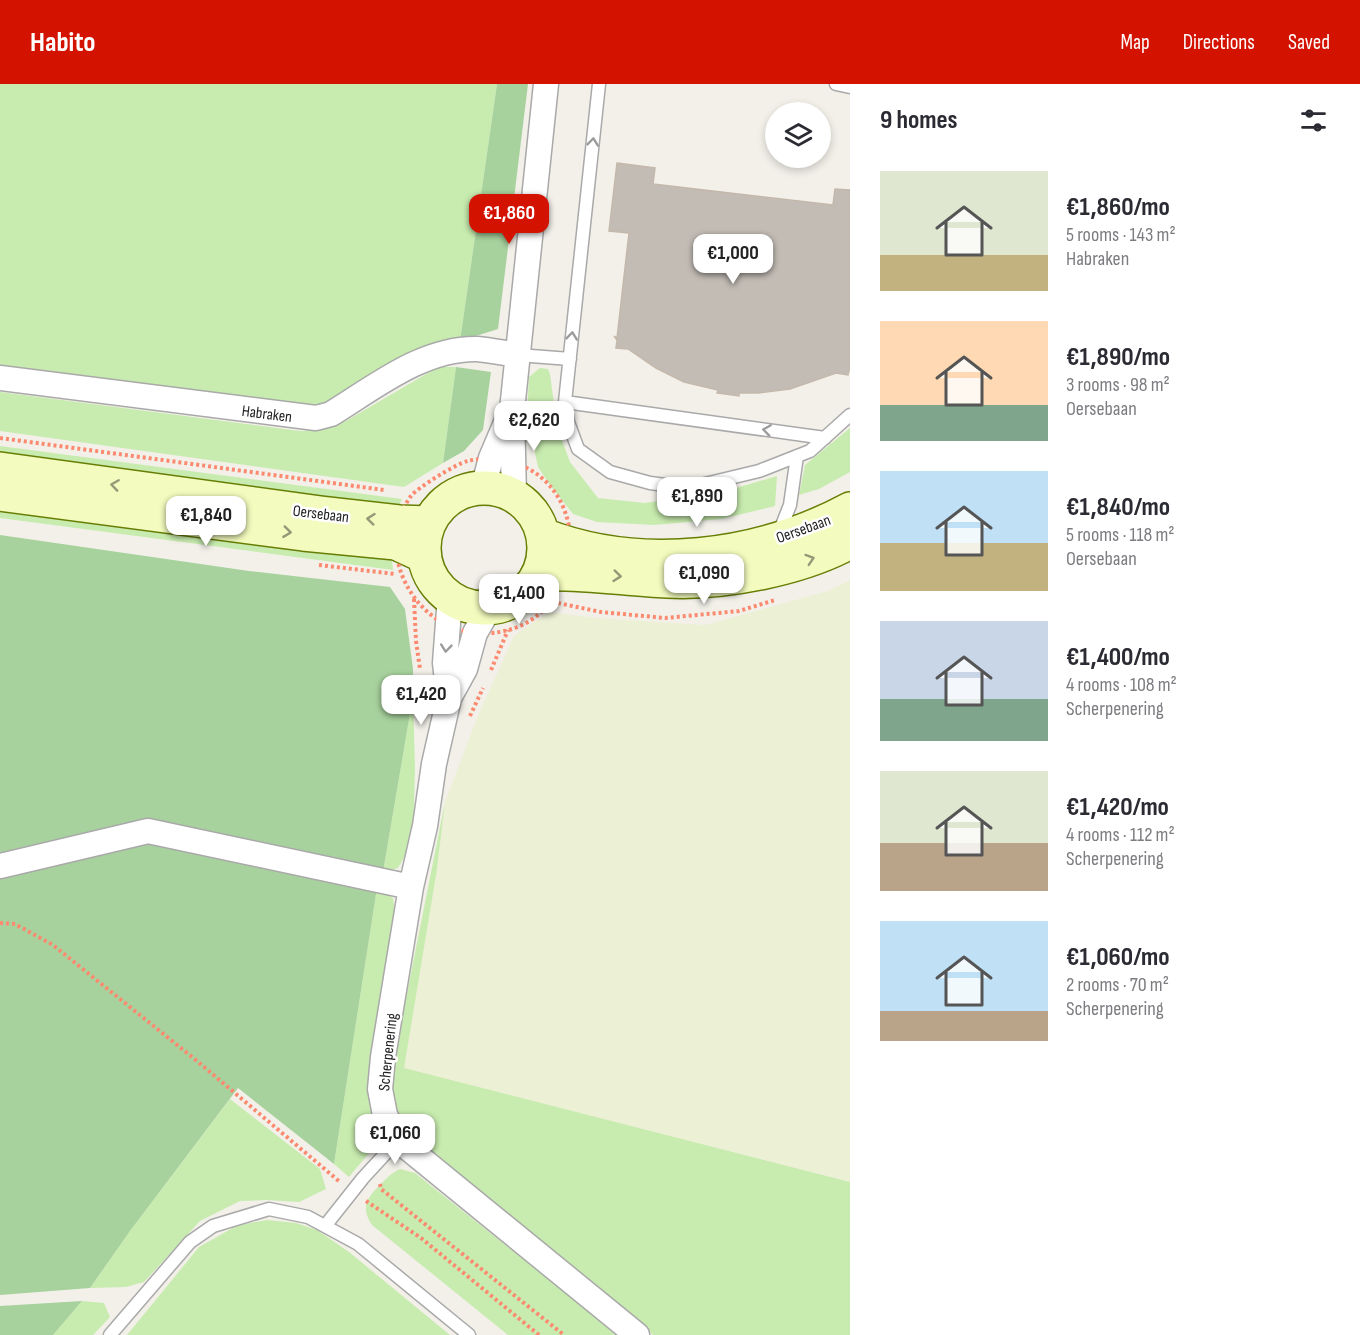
<!DOCTYPE html>
<html lang="en">
<head>
<meta charset="utf-8">
<style>
  :root { --surface:#fff; --page:#f2f2f3; --text:#2b2b33; --muted:#7c7c81; --accent:#d41200 }
  body { margin:0; font-family:"Sofia Sans Condensed",sans-serif; background:var(--page); color:var(--text); height:100vh; display:flex; flex-direction:column; font-size:22px; white-space:nowrap }
  * { box-sizing:border-box; margin:0 }
  p { font-size:20px; color:var(--muted) }
  .icon { flex:none; width:33px; height:33px; fill:none; stroke:currentColor; stroke-width:2; stroke-linecap:round; stroke-linejoin:round }
  .map { position:relative; flex:1; overflow:hidden }
  .panel { display:flex; flex-direction:column; background:var(--surface); width:510px }
  .panel>* { flex:none }
  .buttons { position:absolute; left:765px; top:18px; display:grid; gap:12px }
  .buttons a { display:grid; place-items:center; width:66px; height:66px; border-radius:50%; background:var(--surface); box-shadow:0 3px 9px #0003; font-size:30px }
  .price { position:absolute; translate:-50% -51px; padding:0 14px; border-radius:12px; background:#fff; color:#222; font-size:20px; line-height:39px; filter:drop-shadow(0 2px 3px #0008) }
  .price::after { content:''; position:absolute; left:50%; top:36px; width:18px; height:14px; margin-left:-9px; background:inherit; clip-path:polygon(0 0,100% 0,50% 100%) }
  .price.on { background:var(--accent); color:#fff }
  ul { padding:0; list-style:none }
  li { display:flex; align-items:center; gap:18px; height:150px; padding:0 30px }
  li span { display:grid; place-items:center; flex:none; width:168px; height:120px; border-radius:0px; color:#555 }
  li>.icon { margin-inline-start:auto }
  span .icon { width:72px; height:72px; fill:#fffc; stroke-width:1 }
  li b { font-size:26px }
  h2 { display:flex; justify-content:space-between; align-items:center; height:72px; padding:0 30px; font-size:26px }
  header { display:flex; align-items:center; gap:36px; box-sizing:border-box; height:84px; padding:0 30px; background:var(--accent); color:#fff }
  header strong { font-size:28px }
  nav { display:flex; gap:33px; margin-inline-start:auto; font-size:21px }
  main { display:flex; flex:1; min-height:0 }
  .map>svg:first-child { display:block }
  .farmland { fill:#ecf0d5 }
  .grass { fill:#c8ecaf }
  .forest { fill:#a8d29d }
  .building { fill:#c3bcb5; stroke:#c4b8ab; stroke-width:1.5 }
  .lines { fill:none; stroke-linecap:round; stroke-linejoin:round }
  .service-casing { stroke:#a9a9a9; stroke-width:15 }
  .minor-casing { stroke:#a9a9a9; stroke-width:27 }
  .secondary-casing { stroke:#677e04; stroke-width:36 }
  .path { stroke:#fc8a70; stroke-width:4; stroke-dasharray:3 3; stroke-linecap:butt }
  .service { stroke:#fff; stroke-width:12 }
  .minor { stroke:#fff; stroke-width:24 }
  .secondary { stroke:#f3fbbe; stroke-width:33 }
  .oneway { stroke:#9c9c9c }
  .oneway2 { stroke:#959978 }
  .labels { text-anchor:middle; stroke-width:5; stroke-linejoin:round; paint-order:stroke }
  .street-label { font-size:16px; fill:#222; stroke:#fff }
</style>
</head>
<body>
<header>
<strong>Habito</strong>
<nav><a>Map</a><a>Directions</a><a>Saved</a></nav>
</header>
<main>
<div class="map">
<svg width="850" height="1251" viewBox="0 0 850 1251">
  <rect width="100%" height="100%" fill="#f2f0e9"/>
  <path class="farmland" d="M850,496v602l-447,-114 34,-199 8,-67 32,-84 37,-82 35,-24 47,6 109,7 123,-34z"/>
  <path class="grass" d="M0,0h497l-37,257 -31,3 -89,51 -23,11 -317,-40z
    M438,283h18l-13,96 -39,24 -404,-56v-39l300,39 21,-1 25,-9z
    M540,284l8,1 2,5 7,53 13,35 28,36 47,5 81,-12 51,-15 -2,30 -54,13 -67,6 -57,-3 -24,-8 -23,-29 -12,-18 -11,-51 2,-39z
    M850,344v44l-31,17 -20,6 6,-30z
    M0,362l402,53 -7,16 -395,-53z
    M0,419l391,48 2,19 -393,-52z
    M413,612l2,72 -2,74 -15,26 -15,4z
    M445,718l-8,67 -33,199 446,114v153h-197l-92,-73 -145,-120c-17,-21 -26,-45 -24,-73z
    M377,804l16,10 4,24 -26,159 -1,22 5,21 -1,14 -5,15 -20,24 -15,-13z
    M230,1015l90,70 6,20 -27,13 -32,-2 -27,1 -40,20 -56,61 -18,5 -36,1 40,-57z
    M400,1085l15,4 203,162h-110l-136,-110c-12,-19 -5,-27 9,-41 6,-6 10,-11 19,-15z
    M267,1136l29,3 21,7 32,22 101,83h-323l72,-88 39,-22z
    M82,1217l22,2 6,14 -17,18h-40z"/>
  <path class="forest" d="M497,0h31l-30,245 -38,12z
    M456,283l35,5 -8,58 -19,21 -21,12z
    M0,451l249,36 141,16 15,22 8,60v27l-30,176 -6,16 -43,276 -96,-76 -108,143 -40,57 -90,7z
    M82,1217l-29,34h-53v-29z"/>
  <path class="building" d="M617,79l38,5 -2,16 180,21 2,-16 15,1v176l-2,9 -12,-2 -46,16 -31,4h-20v3l-22,-3 1,-3 -34,-8 -28,-14 -28,-19 -12,-1 1,-8 -3,-4 3,2 12,-105 -20,-2z"/>
  <g class="lines">
    <defs>
      <path id="service" d="M599,0l-34,318 3,20 10,27 32,23 40,11 38,5 71,-17 51,-20 40,-36
        M836,0l14,3
        M518,271l52,4
        M565,318l260,36
        M779,449l11,-28 7,-49
        M325,1142l38,-48 35,-38
        M110,1251l80,-93 23,-16 56,-17 39,8 50,27 111,91"/>
      <path id="minor" d="M0,294l316,40 15,-4c44,-27 92,-66 146,-65 13,1 27,4 41,6
        M483,404l8,-30 17,-40
        M514,412l-2,-86 34,-326
        M490,523l-15,26 -10,36 -16,29 -15,66 -9,62 -14,61 -28,170 -3,32 5,26 13,25 239,195
        M449,614l-4,-35 5,-66
        M0,782l148,-35 263,56"/>
      <path id="secondary" d="M0,385l321,44 78,9 30,1
        M424 464a60 60 0 1 1 120 0a60 60 0 1 1-120 0Z
        M0,410l303,40 93,9 28,13
        M543,451c98,38 216,23 307,-26
        M538,490c44,-2 86,5 129,7 56,3 134,-12 183,-39"/>
    </defs>
    <use href="#service" class="service-casing"/>
    <use href="#minor" class="minor-casing"/>
    <use href="#secondary" class="secondary-casing"/>
    <path class="path" d="M0,354l384,52
      M491,374c116,10 100,183 -15,175 -63,-5 -104,-84 -65,-137 6,-8 46,-33 57,-35 7,-2 15,-2 23,-3z
      M319,481l76,9
      M414,515l2,42 4,28
      M558,519l43,9 64,6 74,-7 36,-11
      M491,586l17,-40
      M470,632l13,-28
      M0,839l15,1 38,21 144,116 143,121
      M380,1100l1,5 183,146
      M366,1117l55,37 118,97"/>
    <use href="#service" class="service"/>
    <use href="#minor" class="minor"/>
    <use href="#secondary" class="secondary"/>
  </g>
  <defs><path id="oneway-chevron" d="M-2-3.5L2.5 0L-2 3.5" fill="none" stroke-width="1.6" stroke-linecap="round" stroke-linejoin="round" transform="scale(1.5)"/></defs>
  <g class="oneway">
    <use href="#oneway-chevron" transform="translate(593 58) rotate(-84)"/>
    <use href="#oneway-chevron" transform="translate(572 252) rotate(-84)"/>
    <use href="#oneway-chevron" transform="translate(767 346) rotate(-172)"/>
    <use href="#oneway-chevron" transform="translate(446 564) rotate(96)"/>
  </g>
  <g class="oneway2">
    <use href="#oneway-chevron" transform="translate(115 401) rotate(-172)"/>
    <use href="#oneway-chevron" transform="translate(371 435) rotate(-174)"/>
    <use href="#oneway-chevron" transform="translate(287 448) rotate(7)"/>
    <use href="#oneway-chevron" transform="translate(810 475) rotate(-18)"/>
    <use href="#oneway-chevron" transform="translate(617 492) rotate(6)"/>
  </g>
  <g class="labels">
    <g class="street-label">
      <text transform="translate(267 329) rotate(7)" y="6">Habraken</text>
      <text transform="translate(321 429) rotate(7)" y="6">Oersebaan</text>
      <text transform="translate(803 444) rotate(-20)" y="6">Oersebaan</text>
      <text transform="translate(387 968) rotate(-84)" y="6">Scherpenering</text>
    </g>
  </g>
</svg>
<div class="buttons">
<a><svg class="icon" aria-label="layers" viewBox="0 0 24 24"><path d="M12 4l9 5-9 5-9-5zM3 14l9 5 9-5"/></svg></a>
</div>
<b class="price on" style="left:509px;top:161px">€1,860</b>
<b class="price" style="left:733px;top:201px">€1,000</b>
<b class="price" style="left:534px;top:368px">€2,620</b>
<b class="price" style="left:697px;top:444px">€1,890</b>
<b class="price" style="left:206px;top:463px">€1,840</b>
<b class="price" style="left:704px;top:521px">€1,090</b>
<b class="price" style="left:519px;top:541px">€1,400</b>
<b class="price" style="left:421px;top:642px">€1,420</b>
<b class="price" style="left:395px;top:1081px">€1,060</b>
</div>
<section class="panel">
<h2>9 homes<svg class="icon" aria-label="filters" viewBox="0 0 24 24"><path d="M4 7h16M4 17h16"/><circle cx="9" cy="7" r="2"/><circle cx="15" cy="17" r="2"/></svg></h2>
<ul>
<li><span style="background:linear-gradient(#dfe7d0 70%,#c2b280 0)"><svg class="icon" aria-label="home" viewBox="0 0 24 24"><path d="M3 11l9-7 9 7M6 9v11h12V9"/></svg></span><div><b>€1,860/mo</b><p>5 rooms · 143 m²</p><p>Habraken</p></div></li>
<li><span style="background:linear-gradient(#ffd9b3 70%,#7fa58c 0)"><svg class="icon" aria-label="home" viewBox="0 0 24 24"><path d="M3 11l9-7 9 7M6 9v11h12V9"/></svg></span><div><b>€1,890/mo</b><p>3 rooms · 98 m²</p><p>Oersebaan</p></div></li>
<li><span style="background:linear-gradient(#bfe0f5 60%,#c2b280 0)"><svg class="icon" aria-label="home" viewBox="0 0 24 24"><path d="M3 11l9-7 9 7M6 9v11h12V9"/></svg></span><div><b>€1,840/mo</b><p>5 rooms · 118 m²</p><p>Oersebaan</p></div></li>
<li><span style="background:linear-gradient(#c9d6e8 65%,#7fa58c 0)"><svg class="icon" aria-label="home" viewBox="0 0 24 24"><path d="M3 11l9-7 9 7M6 9v11h12V9"/></svg></span><div><b>€1,400/mo</b><p>4 rooms · 108 m²</p><p>Scherpenering</p></div></li>
<li><span style="background:linear-gradient(#dfe7d0 60%,#b9a48a 0)"><svg class="icon" aria-label="home" viewBox="0 0 24 24"><path d="M3 11l9-7 9 7M6 9v11h12V9"/></svg></span><div><b>€1,420/mo</b><p>4 rooms · 112 m²</p><p>Scherpenering</p></div></li>
<li><span style="background:linear-gradient(#bfe0f5 75%,#b9a48a 0)"><svg class="icon" aria-label="home" viewBox="0 0 24 24"><path d="M3 11l9-7 9 7M6 9v11h12V9"/></svg></span><div><b>€1,060/mo</b><p>2 rooms · 70 m²</p><p>Scherpenering</p></div></li>
</ul>
</section>
</main>
</body>
</html>
